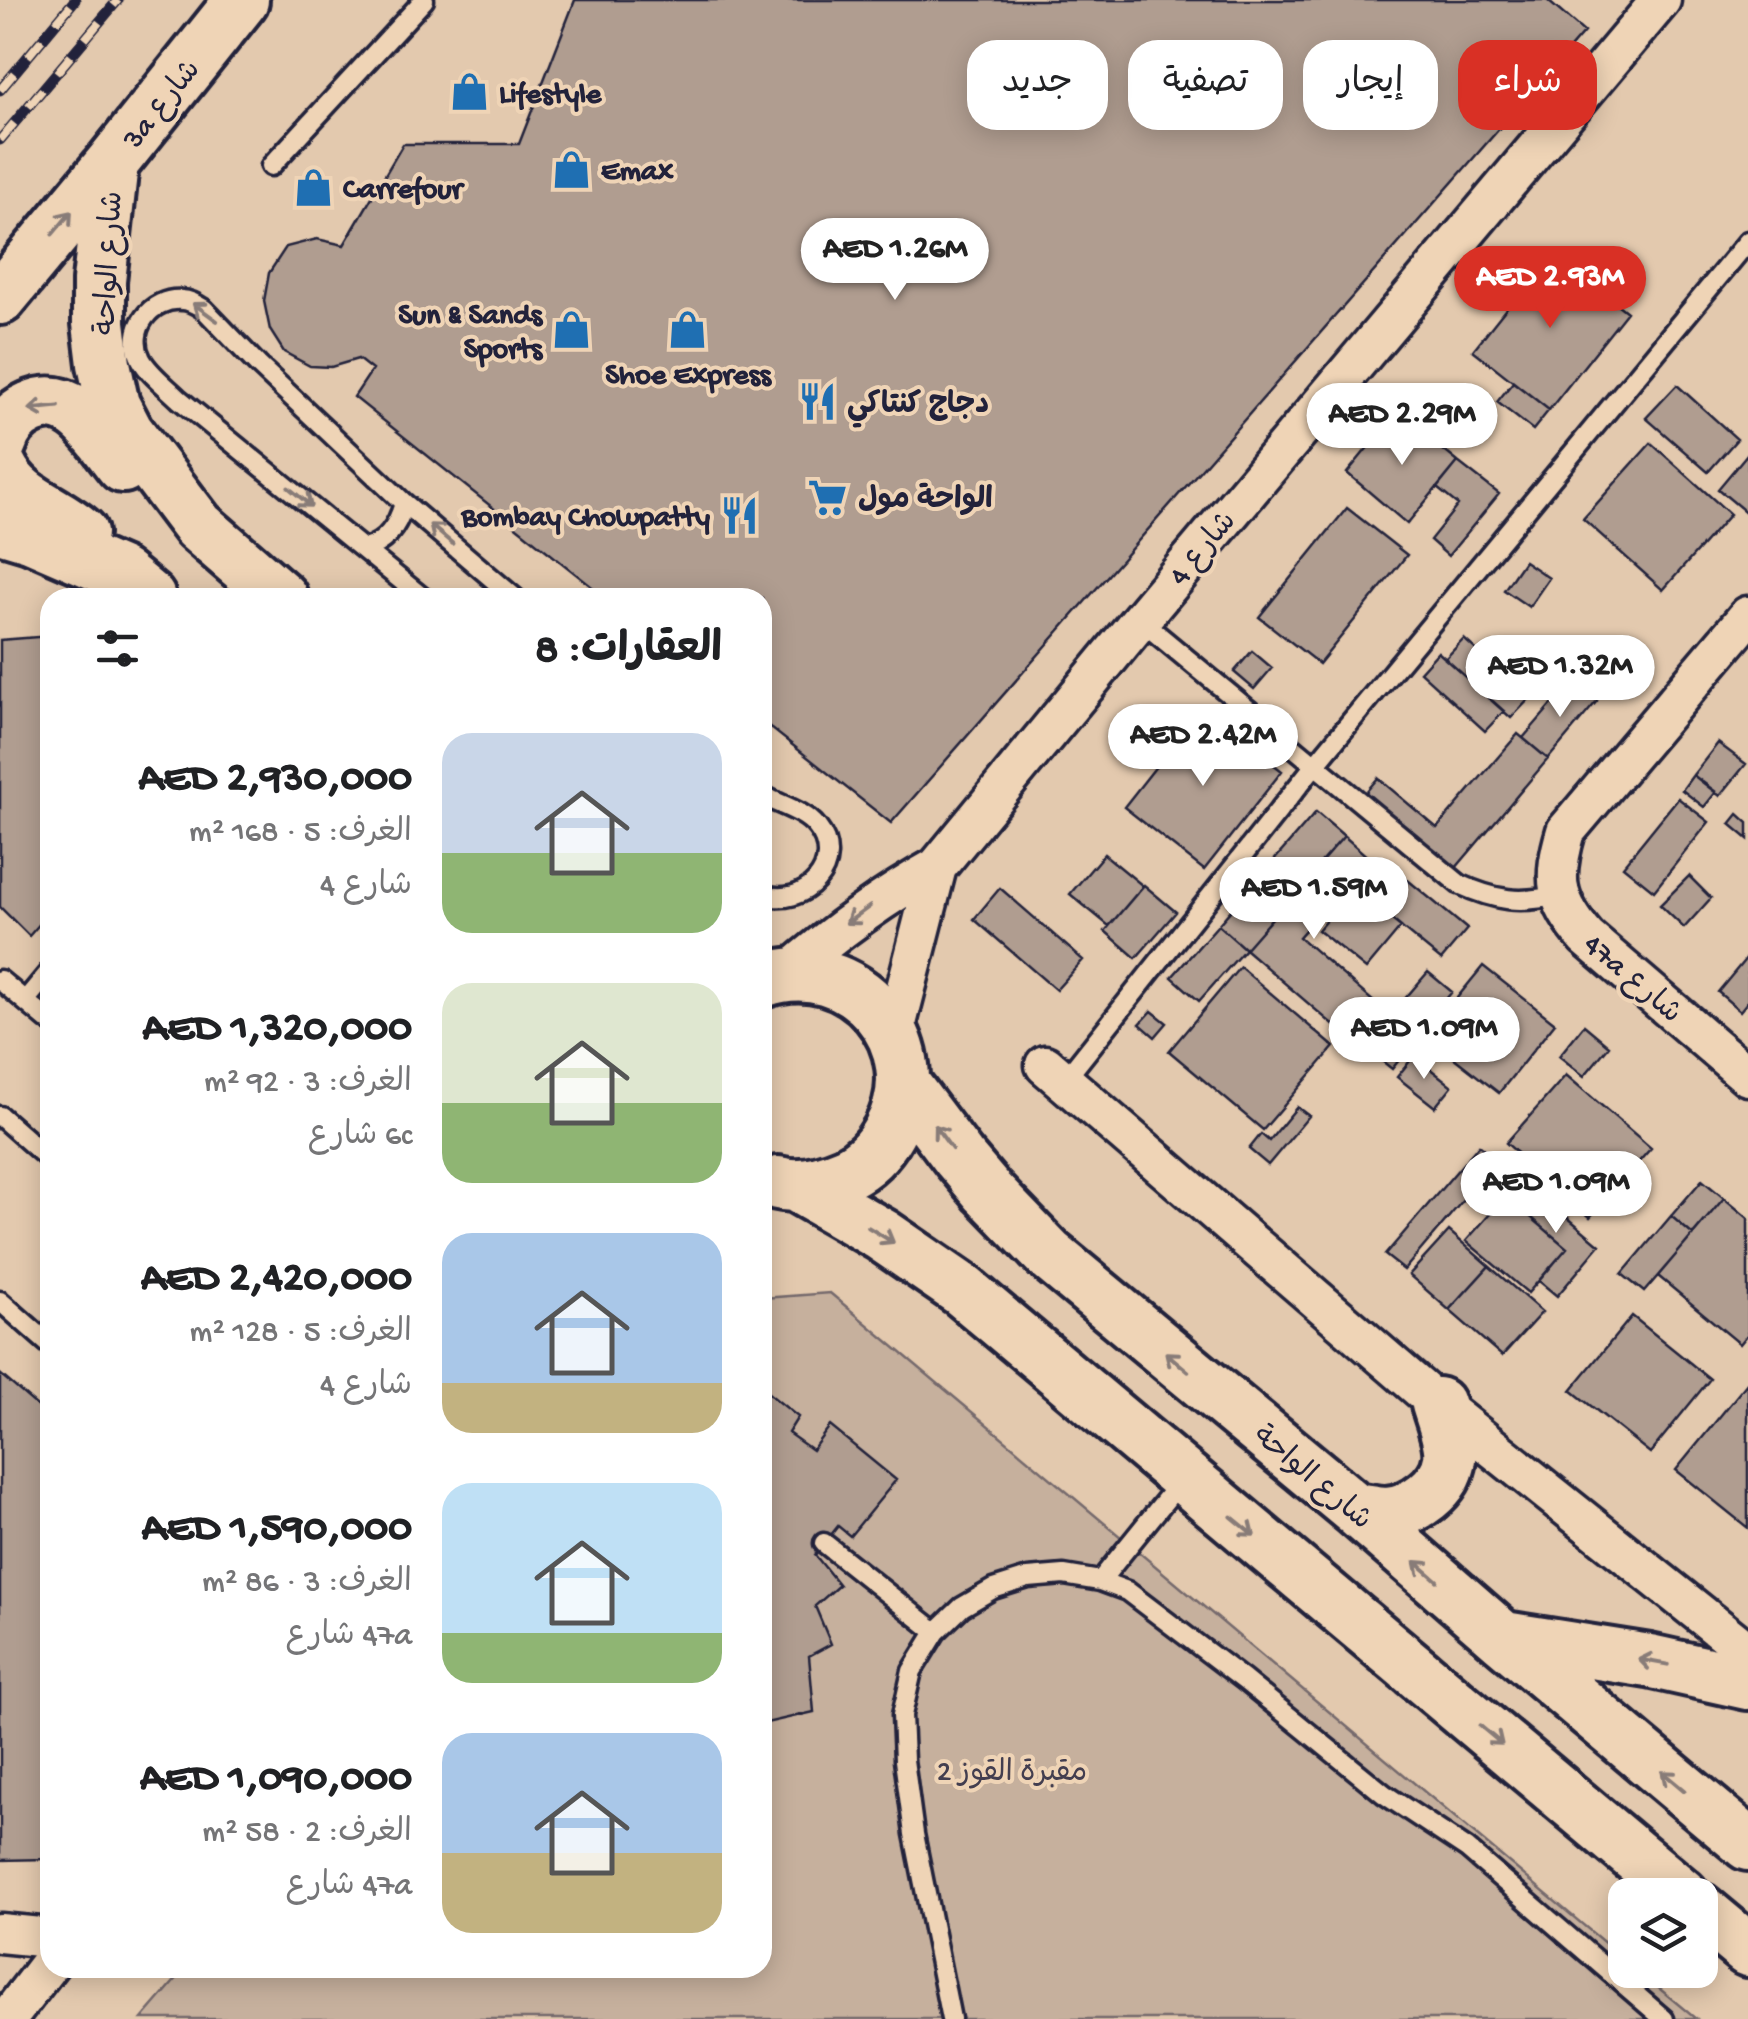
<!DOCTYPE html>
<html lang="ar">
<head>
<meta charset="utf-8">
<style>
  :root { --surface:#fff; --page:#f2f2f2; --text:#202124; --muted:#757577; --accent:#d93025 }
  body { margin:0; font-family:"Gochi Hand","Playpen Sans Arabic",sans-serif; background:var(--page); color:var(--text); direction:rtl; height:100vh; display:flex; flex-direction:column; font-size:38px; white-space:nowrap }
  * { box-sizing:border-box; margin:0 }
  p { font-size:32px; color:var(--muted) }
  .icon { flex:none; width:55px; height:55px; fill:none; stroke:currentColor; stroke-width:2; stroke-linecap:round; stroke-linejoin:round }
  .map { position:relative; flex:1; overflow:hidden; direction:ltr }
  .sheet { position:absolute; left:40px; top:588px; width:732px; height:1390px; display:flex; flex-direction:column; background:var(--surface); border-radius:30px; box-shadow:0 5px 25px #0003; direction:rtl }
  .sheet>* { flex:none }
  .hud { position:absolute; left:802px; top:40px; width:795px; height:90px; direction:rtl; display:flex; gap:20px }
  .fabs { position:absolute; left:1608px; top:1878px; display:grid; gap:20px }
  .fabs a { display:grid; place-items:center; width:110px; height:110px; border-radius:20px; background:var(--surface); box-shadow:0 5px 25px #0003; font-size:50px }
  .price { position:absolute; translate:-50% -85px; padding:0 22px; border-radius:35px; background:#fff; color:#222; font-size:32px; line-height:65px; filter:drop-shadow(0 2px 5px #0008) }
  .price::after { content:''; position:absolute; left:50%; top:60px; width:30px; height:22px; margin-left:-15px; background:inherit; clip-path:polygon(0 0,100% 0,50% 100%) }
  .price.selected { background:var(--accent); color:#fff }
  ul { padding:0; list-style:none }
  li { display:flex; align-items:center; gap:30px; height:250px; padding:0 50px }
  li span { display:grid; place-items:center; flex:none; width:280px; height:200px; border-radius:30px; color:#555 }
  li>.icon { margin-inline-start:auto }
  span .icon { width:120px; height:120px; fill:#fffc; stroke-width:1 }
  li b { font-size:42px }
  h2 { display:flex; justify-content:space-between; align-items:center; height:120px; padding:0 50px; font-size:42px }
  .pill { padding:0 35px; border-radius:30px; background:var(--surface); box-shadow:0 5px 25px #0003; font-size:35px; line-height:90px }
  .pill.selected { background:var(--accent); color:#fff }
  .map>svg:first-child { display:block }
  .green { fill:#c6b09d; stroke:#74696c; stroke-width:2.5 }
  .building { fill:#b09d90; stroke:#22223b; stroke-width:2.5 }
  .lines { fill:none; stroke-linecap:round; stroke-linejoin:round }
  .lane-casing { stroke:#22223b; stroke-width:25 }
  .street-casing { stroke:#22223b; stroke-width:45 }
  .secondary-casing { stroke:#22223b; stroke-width:60 }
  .lane { stroke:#efd4b6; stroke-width:18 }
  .street { stroke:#efd4b6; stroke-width:38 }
  .secondary { stroke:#efd4b6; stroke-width:52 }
  .rail-casing { stroke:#22223b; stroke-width:11 }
  .rail { stroke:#efd4b6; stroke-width:8; stroke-dasharray:22; stroke-linecap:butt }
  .oneway { stroke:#887b78 }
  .labels { text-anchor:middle; stroke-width:8; stroke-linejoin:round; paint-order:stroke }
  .poi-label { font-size:30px; font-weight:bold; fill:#22223b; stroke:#efd4b6; text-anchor:start }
  .street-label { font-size:30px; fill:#22223b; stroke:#efd4b6 }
  .park-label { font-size:30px; fill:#433e4f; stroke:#efd4b6 }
</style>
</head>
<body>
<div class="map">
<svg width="1748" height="2019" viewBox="0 0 1748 2019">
  <rect width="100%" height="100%" fill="#e3c9ae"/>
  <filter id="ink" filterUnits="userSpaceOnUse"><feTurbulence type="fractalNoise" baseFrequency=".01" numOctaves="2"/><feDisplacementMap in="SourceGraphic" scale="20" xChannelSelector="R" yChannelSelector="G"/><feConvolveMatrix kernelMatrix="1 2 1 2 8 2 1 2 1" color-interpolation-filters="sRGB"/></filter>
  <g filter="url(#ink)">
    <path class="green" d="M830,1293l795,667v10h12l59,49h-1554l44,-51h576l1,-670z"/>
    <path class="building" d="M575,0h972l37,32 -693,791 -129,-102v-123h-156l-252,-201 18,-27 -14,-11 -27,8 -21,-1 -26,-14 -14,-22 -6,-29 5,-28 17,-26 31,-8 27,6 59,-101h116z
      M1551,252l76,60 -78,98 -76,-60z
      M1513,382l36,28 -16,20 -36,-28z
      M1677,385l60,54 -29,33 -62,-54z
      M1397,412l61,50 -51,62 -60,-51z
      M1651,443l79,71 -67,76 -80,-71z
      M1748,453v61l-30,-25z
      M1458,462l41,32 -51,62 -18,-16 28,-35 -21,-17z
      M1347,508l60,47 -88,109 -60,-47z
      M1524,561l25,17 -20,29 -25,-17z
      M50,636v276l-21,24 -29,-29v-267z
      M1464,639l66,59 -19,20 -66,-59z
      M1252,651l20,17 -18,21 -20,-17z
      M1438,652l66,59 -19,20 -65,-59z
      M1573,680l24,21 -49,58 -25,-21z
      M1202,708l80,63 -78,99 -80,-63z
      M1518,734l30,25 -93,110 -90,-76 13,-15 59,50z
      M1718,743l28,21 -26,32 -27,-21z
      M1693,775l23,17 -12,15 -22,-17z
      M1678,798l31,24 -55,69 -31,-25z
      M1316,812l28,24 -99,113 -27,-24z
      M1738,814l10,9v16l-18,-15z
      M1344,836l25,22 -70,79 75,65 -29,33 -100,-86z
      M1104,854l39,32 -34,40 -39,-32z
      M1380,857l87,72 -26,31 -88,-72z
      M1689,876l22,22 -27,30 -24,-23z
      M1144,885l32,27 -40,46 -31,-27z
      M1000,888l83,72 -27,30 -82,-71z
      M1353,888l48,39 -35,42 -48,-39z
      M1218,925l27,24 -46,52 -27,-24z
      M1748,956v45l-8,10 -22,-19z
      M1483,966l72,57 -56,70 -73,-57z
      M1240,967l94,80 -71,83 -94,-79z
      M1428,972l24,20 -32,37 -23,-21z
      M1152,1011l15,12 -12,14 -15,-13z
      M1584,1025l25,21 -25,30 -25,-20z
      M1381,1029l26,21 -15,19 -26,-21z
      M1414,1056l38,30 -17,21 -38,-30z
      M1566,1075l85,73 -61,69 -84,-74z
      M1297,1107l12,9 -41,49 -19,-16 12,-15 8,7z
      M1479,1145l18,15 -93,110 -19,-15z
      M1521,1178l79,67 -43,51 -18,-15 28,-33 -61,-52z
      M1702,1180l22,18 -31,37 -22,-19z
      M1506,1196l61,52 -39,45 -62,-52z
      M1724,1198l24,20v116l-8,10 -82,-68z
      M1671,1216l22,19 -49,57 -22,-18z
      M1449,1231l40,35 -40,44 -40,-35z
      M1489,1266l53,46 -40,44 -53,-46z
      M1632,1316l78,63 -60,74 -79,-63z
      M0,1374l50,43v439l-2,3 -48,1z
      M1748,1382v146l-72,-58z
      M762,1388l36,29 -10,16 24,17 18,-24 66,54 -46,56 -12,-10 -23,29 24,30 -24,21 16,38 -22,12 5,56 -52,12z"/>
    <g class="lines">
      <defs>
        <path id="lane" d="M271,166l153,-166
          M364,549c23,-6 34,-24 40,-46
          M423,598l-244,-199c-12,-12 -30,-25 -38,-40 -15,-29 10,-62 41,-59 8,0 15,5 22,9l54,56 146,138 111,95
          M1140,620l319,264c37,17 61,20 100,11
          M762,795c17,10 43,16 55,32 30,37 -13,83 -55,67
          M0,980l50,42
          M25,1001l25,-30
          M1064,1081l250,-315 434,-525
          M0,1116l50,44
          M0,1301l50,44
          M824,1543l112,89
          M1100,1581l80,-99
          M951,2019l-37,-185 -10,-74 -2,-45 10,-44 24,-39 26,-25 31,-18 35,-11 36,-3 36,6 27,10 117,89 140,114 83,55 197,170"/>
        <path id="street" d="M1748,616l-182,215c-14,48 -12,69 21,107l161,138
          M787,974c48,-42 94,-76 150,-107
          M894,1035l43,-168 203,-247 521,-620
          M1045,1065l393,339 310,248
          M0,1933l50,5
          M7,2019l43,-56"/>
        <path id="secondary" d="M112,163l-13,118v42l5,41 9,41 14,27 71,94 83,72
          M0,298l112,-135 130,-163
          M0,443c5,-16 14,-28 30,-35 43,-20 70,30 93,58
          M0,466c17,36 52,42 81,67
          M0,526l30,9 90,39 29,24
          M762,981c91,-33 175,65 127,150 -10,18 -24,33 -43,42 -21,9 -45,16 -68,10
          M904,1085l55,73 28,33 62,64 306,254 148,129 245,206
          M797,1186l85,49 80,55 720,605
          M1355,1509c10,1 22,4 32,4 27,-2 59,-25 63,-54 2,-17 -7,-38 -12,-55
          M1504,1638l145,23 99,22
          M1700,1910l48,40"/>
      </defs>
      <use href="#lane" class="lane-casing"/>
      <use href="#street" class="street-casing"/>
      <use href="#secondary" class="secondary-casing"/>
      <use href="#lane" class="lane"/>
      <use href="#street" class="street"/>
      <use href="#secondary" class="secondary"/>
      <defs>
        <path id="rail" d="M0,90l75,-90
          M0,140l118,-140"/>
      </defs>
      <use href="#rail" class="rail-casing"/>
      <use href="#rail" class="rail"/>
    </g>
    <defs><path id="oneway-shaft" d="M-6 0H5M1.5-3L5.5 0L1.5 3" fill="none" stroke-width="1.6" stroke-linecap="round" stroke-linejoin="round" transform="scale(2.5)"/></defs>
    <g class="oneway">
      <use href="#oneway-shaft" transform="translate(62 223) rotate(-50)"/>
      <use href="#oneway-shaft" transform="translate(205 312) rotate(-144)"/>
      <use href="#oneway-shaft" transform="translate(44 408) rotate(174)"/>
      <use href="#oneway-shaft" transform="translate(300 497) rotate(39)"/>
      <use href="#oneway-shaft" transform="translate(441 534) rotate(-140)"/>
      <use href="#oneway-shaft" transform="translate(858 915) rotate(144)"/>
      <use href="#oneway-shaft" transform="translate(943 1137) rotate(-126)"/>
      <use href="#oneway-shaft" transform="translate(881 1235) rotate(31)"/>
      <use href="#oneway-shaft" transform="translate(1177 1362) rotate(-140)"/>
      <use href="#oneway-shaft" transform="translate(1243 1526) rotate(39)"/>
      <use href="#oneway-shaft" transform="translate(1426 1571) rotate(-139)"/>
      <use href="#oneway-shaft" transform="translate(1653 1662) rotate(-170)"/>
      <use href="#oneway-shaft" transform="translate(1491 1735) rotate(40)"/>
      <use href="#oneway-shaft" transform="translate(1673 1781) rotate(-140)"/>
    </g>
  </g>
  <defs>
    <symbol id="shop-bare" viewBox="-9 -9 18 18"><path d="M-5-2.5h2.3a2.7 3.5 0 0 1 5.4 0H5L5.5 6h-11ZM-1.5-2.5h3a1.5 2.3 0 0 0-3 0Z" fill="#1f6fb2" stroke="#efd4b6" stroke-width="2.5" paint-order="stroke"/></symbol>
    <symbol id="restaurant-bare" viewBox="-9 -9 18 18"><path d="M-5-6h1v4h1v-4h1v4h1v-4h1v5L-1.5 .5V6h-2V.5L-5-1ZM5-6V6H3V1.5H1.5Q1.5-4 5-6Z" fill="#1f6fb2" stroke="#efd4b6" stroke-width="2.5" paint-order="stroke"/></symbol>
    <symbol id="supermarket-bare" viewBox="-9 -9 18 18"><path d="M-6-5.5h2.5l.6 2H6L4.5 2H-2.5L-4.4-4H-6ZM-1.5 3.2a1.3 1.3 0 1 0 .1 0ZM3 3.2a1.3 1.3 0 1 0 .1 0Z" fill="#1f6fb2" stroke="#efd4b6" stroke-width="2.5" paint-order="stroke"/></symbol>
  </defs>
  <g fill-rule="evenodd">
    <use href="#shop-bare" x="442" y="64" width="55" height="55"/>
    <use href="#shop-bare" x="544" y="142" width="55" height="55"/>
    <use href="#shop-bare" x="286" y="160" width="55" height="55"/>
    <use href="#shop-bare" x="660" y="302" width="55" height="55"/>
    <use href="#shop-bare" x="544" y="302" width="55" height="55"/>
    <use href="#restaurant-bare" x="790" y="374" width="55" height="55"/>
    <use href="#supermarket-bare" x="800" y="470" width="55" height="55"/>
    <use href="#restaurant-bare" x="712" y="488" width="55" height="55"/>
  </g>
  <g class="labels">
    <g class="poi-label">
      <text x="499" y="102">Lifestyle</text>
      <text x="601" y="179">Emax</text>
      <text x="343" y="197">Carrefour</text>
      <text x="542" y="323" text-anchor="end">Sun &amp; Sands<tspan x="542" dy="34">Sports</tspan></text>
      <text x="688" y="383" text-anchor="middle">Shoe Express</text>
      <text x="847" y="412">دجاج كنتاكي</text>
      <text x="858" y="507">الواحة مول</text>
      <text x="710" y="525" text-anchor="end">Bombay Chowpatty</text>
    </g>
    <g class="street-label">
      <text transform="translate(160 103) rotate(-51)" y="10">3a شارع</text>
      <text transform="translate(107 263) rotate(-87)" y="10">شارع الواحة</text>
      <text transform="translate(1201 547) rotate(-50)" y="10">شارع 4</text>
      <text transform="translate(1634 977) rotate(41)" y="10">47a شارع</text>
      <text transform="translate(1314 1476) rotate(40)" y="10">شارع الواحة</text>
    </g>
    <g class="park-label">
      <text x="1012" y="1780">مقبرة القوز 2</text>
    </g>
  </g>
</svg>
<div class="fabs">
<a><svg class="icon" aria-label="layers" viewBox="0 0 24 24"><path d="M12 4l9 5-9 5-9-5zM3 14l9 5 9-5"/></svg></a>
</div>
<b class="price" style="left:895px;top:303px">AED 1.26M</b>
<b class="price selected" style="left:1550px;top:331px">AED 2.93M</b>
<b class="price" style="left:1402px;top:468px">AED 2.29M</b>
<b class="price" style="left:1560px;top:720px">AED 1.32M</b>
<b class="price" style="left:1203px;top:789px">AED 2.42M</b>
<b class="price" style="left:1314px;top:942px">AED 1.59M</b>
<b class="price" style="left:1424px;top:1082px">AED 1.09M</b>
<b class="price" style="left:1556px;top:1236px">AED 1.09M</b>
<div class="hud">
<a class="pill selected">شراء</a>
<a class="pill">إيجار</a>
<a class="pill">تصفية</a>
<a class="pill">جديد</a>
</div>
<section class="sheet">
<h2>العقارات: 8<svg class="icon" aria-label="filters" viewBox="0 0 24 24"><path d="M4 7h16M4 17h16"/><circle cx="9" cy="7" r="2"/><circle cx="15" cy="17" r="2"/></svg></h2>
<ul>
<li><span style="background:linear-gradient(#c9d6e8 60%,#8fb573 0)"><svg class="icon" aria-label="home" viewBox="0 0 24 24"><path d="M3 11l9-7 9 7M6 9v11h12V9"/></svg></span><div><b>AED 2,930,000</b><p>الغرف: 5 · 168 m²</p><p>شارع 4</p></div></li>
<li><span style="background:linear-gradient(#dfe7d0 60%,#8fb573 0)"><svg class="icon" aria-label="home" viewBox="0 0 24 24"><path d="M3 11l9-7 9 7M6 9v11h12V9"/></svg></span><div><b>AED 1,320,000</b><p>الغرف: 3 · 92 m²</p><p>6c شارع</p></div></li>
<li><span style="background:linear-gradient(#a9c7e8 75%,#c2b280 0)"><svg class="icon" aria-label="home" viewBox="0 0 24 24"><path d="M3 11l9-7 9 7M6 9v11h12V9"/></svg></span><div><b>AED 2,420,000</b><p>الغرف: 5 · 128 m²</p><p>شارع 4</p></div></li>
<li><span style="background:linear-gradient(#bfe0f5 75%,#8fb573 0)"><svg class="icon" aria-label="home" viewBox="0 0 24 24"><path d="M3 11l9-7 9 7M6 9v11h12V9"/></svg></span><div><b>AED 1,590,000</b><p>الغرف: 3 · 86 m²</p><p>47a شارع</p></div></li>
<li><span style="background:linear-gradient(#a9c7e8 60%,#c2b280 0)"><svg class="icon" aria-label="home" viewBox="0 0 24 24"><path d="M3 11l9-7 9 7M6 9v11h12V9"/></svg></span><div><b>AED 1,090,000</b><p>الغرف: 2 · 58 m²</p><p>47a شارع</p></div></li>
</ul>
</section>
</div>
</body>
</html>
